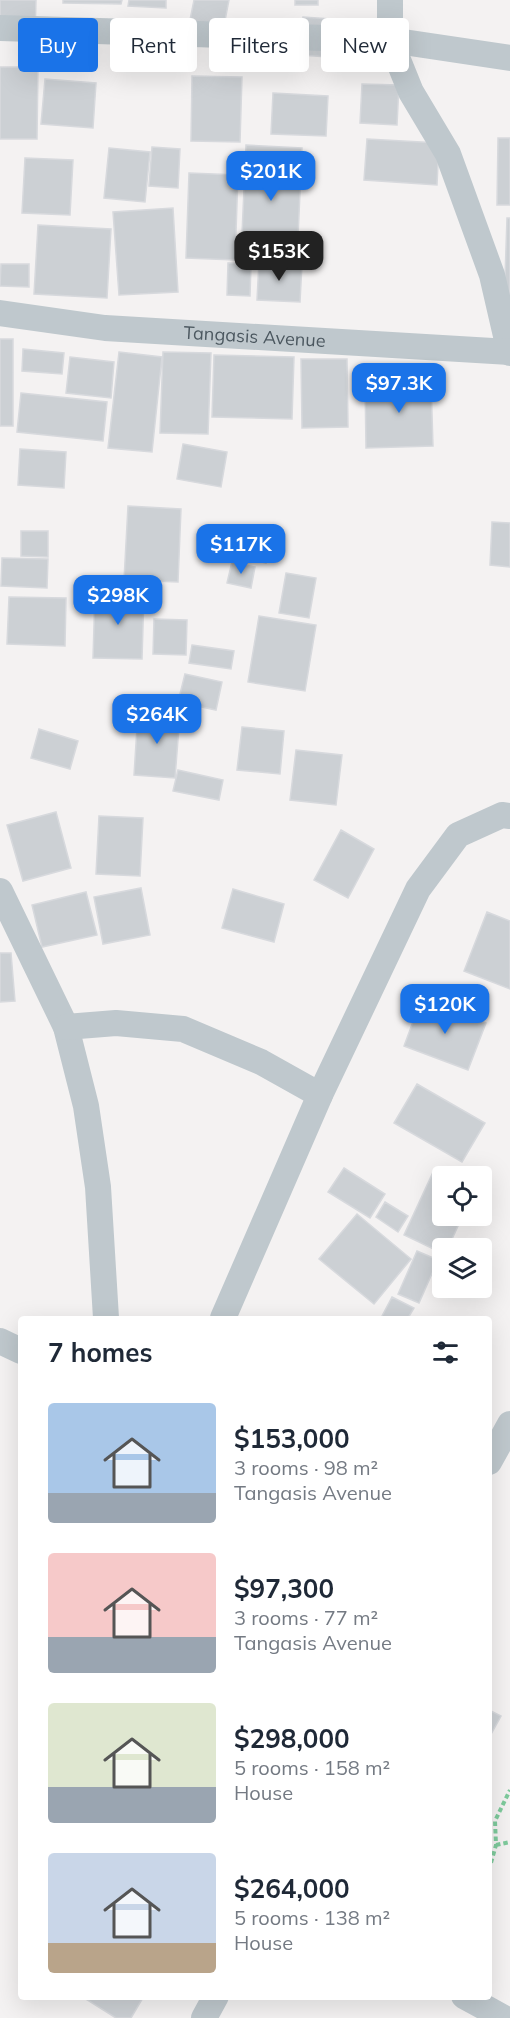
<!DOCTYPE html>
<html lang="en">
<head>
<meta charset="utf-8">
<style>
  :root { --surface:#fff; --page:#f2f2f3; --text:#1f2937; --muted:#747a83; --accent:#1a73e8 }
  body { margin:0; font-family:Mulish,sans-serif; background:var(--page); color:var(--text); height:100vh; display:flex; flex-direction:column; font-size:22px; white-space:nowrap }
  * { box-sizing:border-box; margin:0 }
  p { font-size:20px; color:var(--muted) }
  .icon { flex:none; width:33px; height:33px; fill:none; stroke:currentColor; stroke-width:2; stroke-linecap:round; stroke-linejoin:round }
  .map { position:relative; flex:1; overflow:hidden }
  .sheet { position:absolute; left:18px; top:1316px; width:474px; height:684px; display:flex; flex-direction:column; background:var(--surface); border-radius:6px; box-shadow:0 6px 24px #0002 }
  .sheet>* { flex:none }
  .hud { position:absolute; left:18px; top:18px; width:474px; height:54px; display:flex; gap:12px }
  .tools { position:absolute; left:432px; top:1166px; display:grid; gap:12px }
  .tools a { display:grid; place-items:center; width:60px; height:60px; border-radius:6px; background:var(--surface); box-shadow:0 6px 24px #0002; font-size:30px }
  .price { position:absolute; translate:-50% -51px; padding:0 14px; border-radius:12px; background:var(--accent); color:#fff; font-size:20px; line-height:39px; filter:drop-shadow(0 2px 3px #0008) }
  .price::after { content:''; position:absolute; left:50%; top:36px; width:18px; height:14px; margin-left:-9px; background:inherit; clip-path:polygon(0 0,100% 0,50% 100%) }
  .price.current { background:#222; color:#fff }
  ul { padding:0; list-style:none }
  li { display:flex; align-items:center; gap:18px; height:150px; padding:0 30px }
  li span { display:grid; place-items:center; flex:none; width:168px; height:120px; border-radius:6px; color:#555 }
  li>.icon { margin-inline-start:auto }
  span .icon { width:72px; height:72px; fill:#fffc; stroke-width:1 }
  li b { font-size:26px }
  h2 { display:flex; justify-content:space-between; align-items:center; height:72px; padding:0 30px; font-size:26px }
  .chip { padding:0 21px; border-radius:6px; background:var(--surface); box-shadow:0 6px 24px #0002; font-size:21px; line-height:54px }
  .chip.current { background:var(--accent); color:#fff }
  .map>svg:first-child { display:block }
  .building { fill:#ccd0d4; stroke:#d7d9dd; stroke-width:1.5 }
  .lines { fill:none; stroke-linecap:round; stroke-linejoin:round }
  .path { stroke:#7eca9c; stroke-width:4; stroke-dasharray:4.5 3; stroke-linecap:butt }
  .minor { stroke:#bfc8cd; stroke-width:26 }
  .labels { text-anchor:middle; stroke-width:4.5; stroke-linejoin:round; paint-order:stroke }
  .street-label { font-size:18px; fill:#4b575f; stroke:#fff }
</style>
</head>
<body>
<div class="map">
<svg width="510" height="2018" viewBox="0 0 510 2018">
  <rect width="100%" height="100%" fill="#f4f2f2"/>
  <path class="building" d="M0,0h36l-1,35 -35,-1z
    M63,0h59l-1,4 -58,-1z
    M129,0h37v8l-38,-2z
    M194,0h35l-6,31 -34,-6z
    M295,0h23v5h-23z
    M303,17l56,4 -2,38 -57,-4z
    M0,67h38l-1,72h-37z
    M192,76l50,1 -2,65 -49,-1z
    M45,79l51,4 -3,45 -52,-4z
    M362,84l37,1 -2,40 -37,-2z
    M273,93l55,3 -2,40 -55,-2z
    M498,138h12v67h-13z
    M367,139l72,4 -2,42 -73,-5z
    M246,145l56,3 -5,111 -56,-3z
    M152,147l28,2 -2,39 -29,-2z
    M109,148l41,4 -5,50 -41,-4z
    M25,158l48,2 -3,55 -48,-2z
    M189,173l49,2 -3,85 -49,-2z
    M173,208l5,84 -59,3 -6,-83z
    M507,218h3v89h-6z
    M38,225l73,4 -4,69 -73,-4z
    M259,261l43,3 -2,38 -43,-2z
    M228,263l23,1 -1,32 -23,-1z
    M1,264h28v23l-29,-1z
    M0,339h13v87h-13z
    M23,349l41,4 -2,21 -40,-3z
    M119,352l43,5 -10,95 -44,-4z
    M163,352l48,1 -3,81 -48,-1z
    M214,355l80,2 -2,62 -80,-2z
    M70,357l44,5 -3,36 -45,-5z
    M301,359h46l1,68 -46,1z
    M431,381l2,65 -67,2 -1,-66z
    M21,393l86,9 -4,39 -86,-9z
    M183,444l44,8 -6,35 -44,-8z
    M20,449l46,3 -2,36 -46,-3z
    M128,506l53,3 -3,73 -54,-2z
    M492,522l18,1v44l-20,-2z
    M21,531h27v26l-27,-1z
    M244,539l26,6 -4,18 -27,-6z
    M2,558l46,1 -1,29 -46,-2z
    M232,562l23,5 -4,21 -24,-5z
    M286,573l30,5 -7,40 -30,-5z
    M95,593l49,1 -2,65 -49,-1z
    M9,597l57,1 -1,48 -58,-2z
    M259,616l57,9 -11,66 -57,-9z
    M154,619l33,1 -1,35 -33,-1z
    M192,645l42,6 -3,18 -42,-6z
    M185,674l37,8 -6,28 -38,-8z
    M138,712l42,2 -5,64 -41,-3z
    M242,727l42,4 -4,43 -43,-4z
    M39,729l39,12 -8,28 -39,-11z
    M296,750l46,5 -6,50 -46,-5z
    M178,770l45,10 -4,20 -46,-9z
    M56,812l15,56 -48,13 -16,-56z
    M99,816l44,2 -3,58 -44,-2z
    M341,830l33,19 -26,49 -34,-18z
    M141,888l9,47 -47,9 -9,-47z
    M233,889l51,15 -10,38 -52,-14z
    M86,892l11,43 -55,12 -10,-42z
    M487,912l23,9v68l-46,-18z
    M0,953h11l4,48 -15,1z
    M421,1000l65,23 -18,47 -64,-24z
    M417,1084l68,39 -23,39 -68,-39z
    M344,1168l41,26 -15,24 -42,-26z
    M434,1170l14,6h-6v39h21l-15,33h-6v5l-38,-18z
    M385,1202l23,14 -10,16 -22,-15z
    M357,1214l54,45 -37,45 -55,-45z
    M417,1251l21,9 -19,43 -21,-9z
    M392,1297l22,11 -6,10h-27z
    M489,1710l12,6 -12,22z
    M81,1996h63l-13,22h-15z"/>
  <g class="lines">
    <path class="path" d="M496,1845l14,-3
      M489,1870l7,-25 -1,-24 15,-31"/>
    <g class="minor">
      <path d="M390,0v40l21,52 37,62 44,121 18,78"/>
      <path d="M0,28l390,12 120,18"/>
      <path id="s1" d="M0,313l105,15 405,24"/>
      <path d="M0,891l66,136 20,79 12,81 8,131"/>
      <path d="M66,1027l50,-4 67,6 78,33 59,33"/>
      <path d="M223,1318l97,-223 98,-206 40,-54 44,-20 8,1"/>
      <path d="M0,1341l21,10"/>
      <path d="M489,1462l21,-38"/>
      <path d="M464,1996l40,22"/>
      <path d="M204,2018l12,-22"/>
    </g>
  </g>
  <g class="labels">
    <g class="street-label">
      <text dy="6" stroke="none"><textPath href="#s1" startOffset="256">Tangasis Avenue</textPath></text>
    </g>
  </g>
</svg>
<div class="tools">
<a><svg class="icon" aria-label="locate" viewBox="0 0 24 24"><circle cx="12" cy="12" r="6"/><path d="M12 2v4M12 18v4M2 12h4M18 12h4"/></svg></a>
<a><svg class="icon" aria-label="layers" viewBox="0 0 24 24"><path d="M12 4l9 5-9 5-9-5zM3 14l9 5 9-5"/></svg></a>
</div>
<b class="price" style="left:271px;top:202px">$201K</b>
<b class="price current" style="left:279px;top:282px">$153K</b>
<b class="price" style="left:399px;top:414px">$97.3K</b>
<b class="price" style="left:241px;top:575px">$117K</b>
<b class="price" style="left:118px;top:626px">$298K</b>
<b class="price" style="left:157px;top:745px">$264K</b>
<b class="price" style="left:445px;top:1035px">$120K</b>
<div class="hud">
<a class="chip current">Buy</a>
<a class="chip">Rent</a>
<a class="chip">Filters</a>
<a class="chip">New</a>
</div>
<section class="sheet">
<h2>7 homes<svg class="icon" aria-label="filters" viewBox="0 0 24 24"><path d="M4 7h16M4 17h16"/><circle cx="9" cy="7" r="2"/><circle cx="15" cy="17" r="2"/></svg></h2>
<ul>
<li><span style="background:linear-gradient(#a9c7e8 75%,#9aa5b1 0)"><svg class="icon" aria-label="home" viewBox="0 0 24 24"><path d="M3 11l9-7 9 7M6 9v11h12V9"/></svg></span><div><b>$153,000</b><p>3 rooms · 98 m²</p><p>Tangasis Avenue</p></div></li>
<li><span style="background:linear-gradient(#f6c9c9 70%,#9aa5b1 0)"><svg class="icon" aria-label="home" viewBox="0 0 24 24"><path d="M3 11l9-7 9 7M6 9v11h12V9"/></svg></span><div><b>$97,300</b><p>3 rooms · 77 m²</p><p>Tangasis Avenue</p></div></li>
<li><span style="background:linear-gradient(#dfe7d0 70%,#9aa5b1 0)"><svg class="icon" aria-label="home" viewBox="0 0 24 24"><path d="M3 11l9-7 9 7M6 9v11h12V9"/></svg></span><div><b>$298,000</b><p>5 rooms · 158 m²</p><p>House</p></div></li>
<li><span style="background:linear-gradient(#c9d6e8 75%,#b9a48a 0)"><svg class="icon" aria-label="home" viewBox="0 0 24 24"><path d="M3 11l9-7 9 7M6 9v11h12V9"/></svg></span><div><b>$264,000</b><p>5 rooms · 138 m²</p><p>House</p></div></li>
</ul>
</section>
</div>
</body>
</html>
